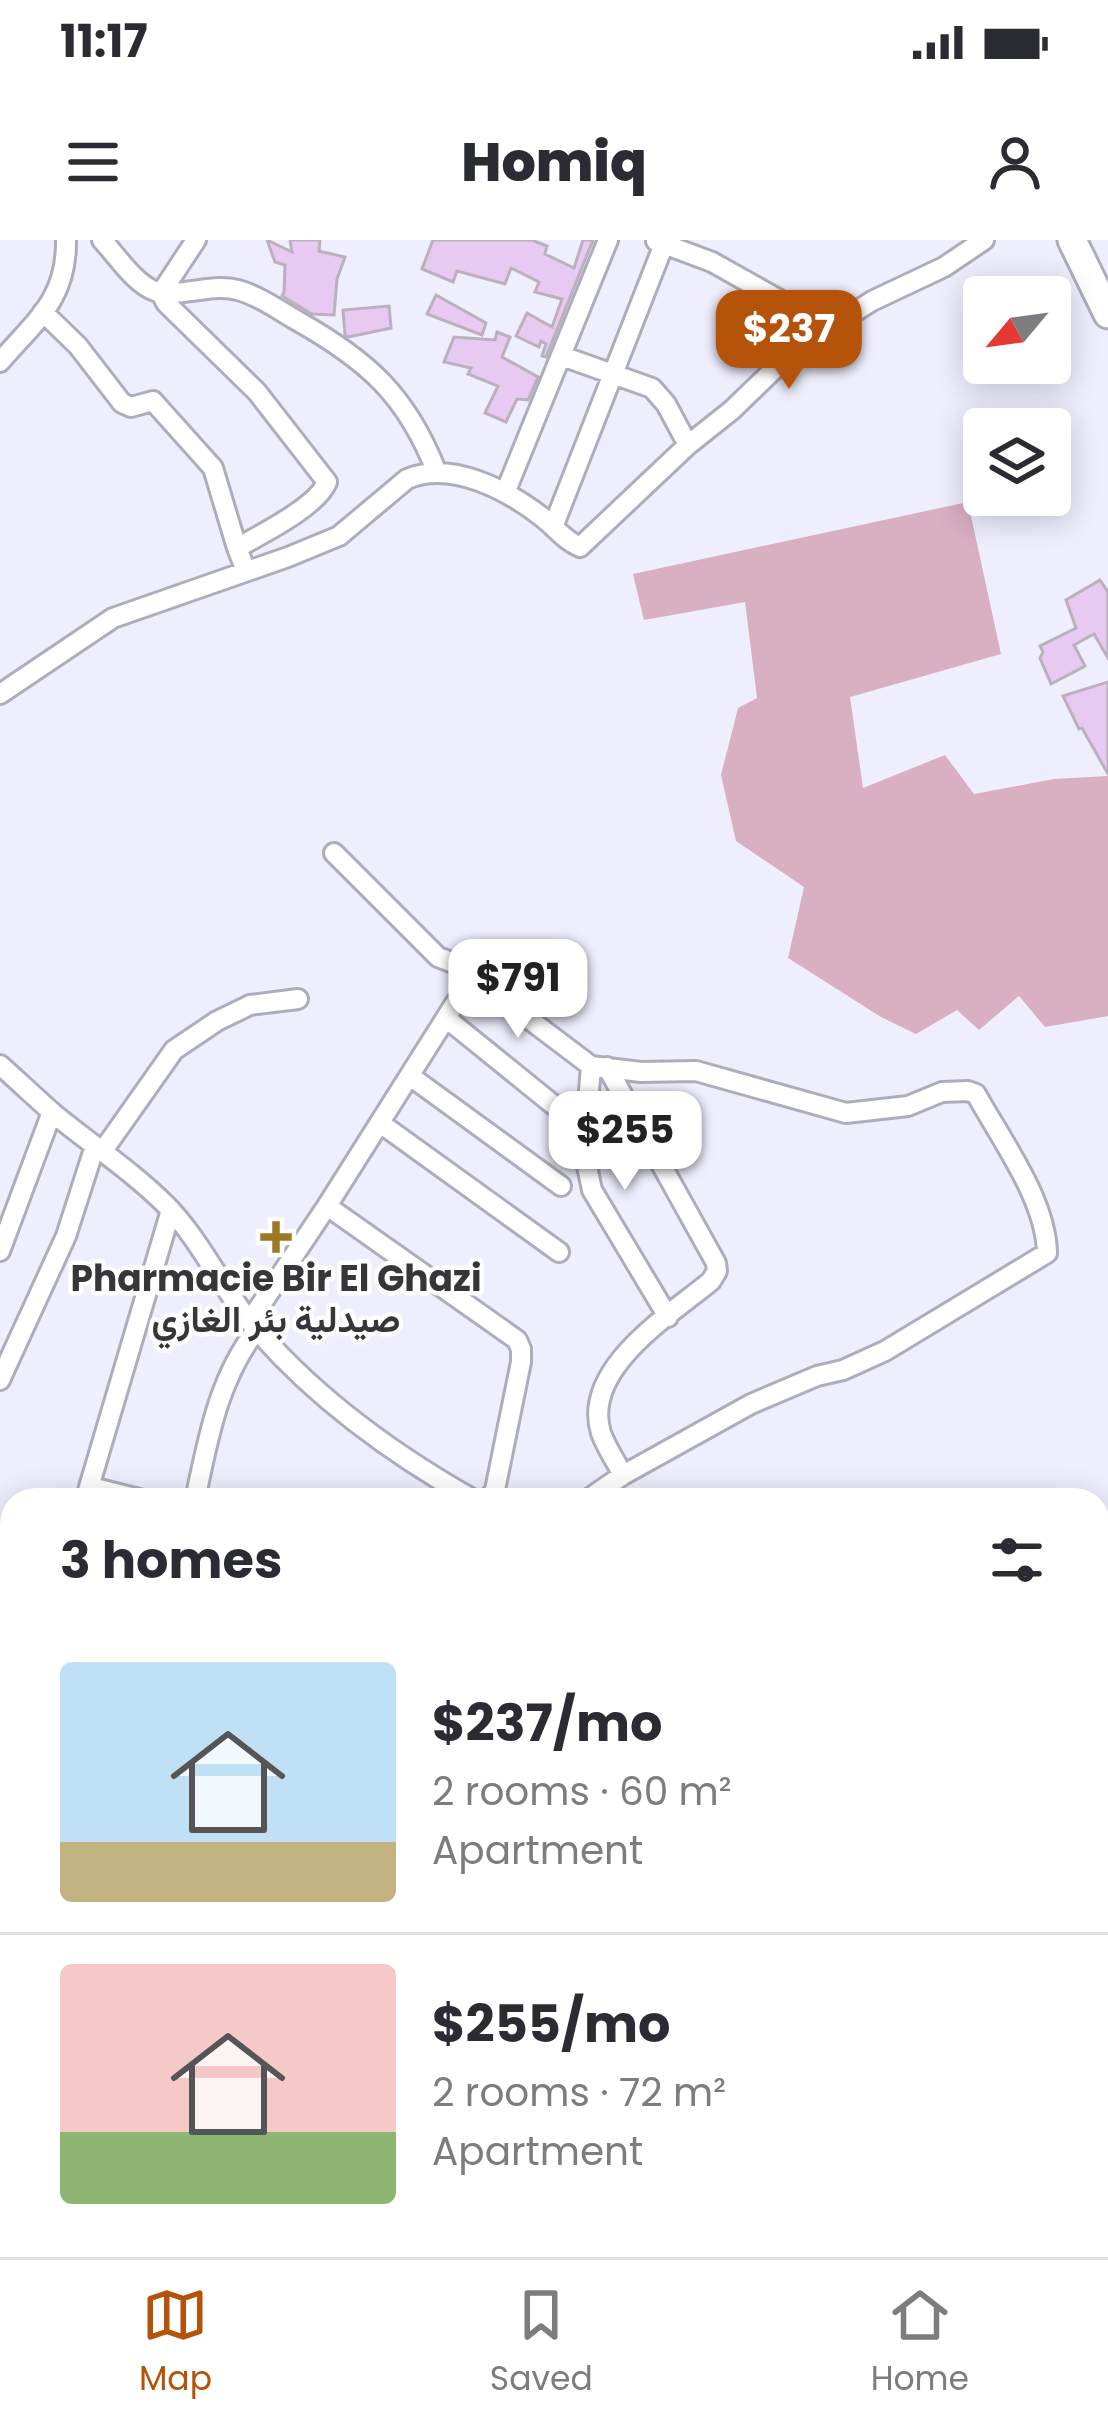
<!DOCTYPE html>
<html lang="en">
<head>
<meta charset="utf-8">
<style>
  :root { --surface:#fff; --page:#f2f2f3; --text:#2b2b33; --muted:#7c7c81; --line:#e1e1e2; --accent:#b45309 }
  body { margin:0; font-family:Poppins,Vazirmatn,sans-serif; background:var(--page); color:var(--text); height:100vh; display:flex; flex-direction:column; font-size:45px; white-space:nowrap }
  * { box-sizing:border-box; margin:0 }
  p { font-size:39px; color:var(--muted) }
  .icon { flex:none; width:66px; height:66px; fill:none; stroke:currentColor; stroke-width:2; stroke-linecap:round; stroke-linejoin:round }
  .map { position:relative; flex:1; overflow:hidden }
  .side { position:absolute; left:0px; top:1248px; width:1110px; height:771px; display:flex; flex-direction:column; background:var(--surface); border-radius:36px 36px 0 0; box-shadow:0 6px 30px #0003 }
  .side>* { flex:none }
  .needle { width:78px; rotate:241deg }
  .buttons { position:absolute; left:963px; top:36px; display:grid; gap:24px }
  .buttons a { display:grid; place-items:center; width:108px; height:108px; border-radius:12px; background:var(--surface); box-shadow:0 6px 30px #0003; font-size:60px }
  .price { position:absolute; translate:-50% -102px; padding:0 27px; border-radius:24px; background:#fff; color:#222; font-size:39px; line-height:78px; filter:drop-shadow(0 3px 6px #0008) }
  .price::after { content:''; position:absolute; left:50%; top:72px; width:36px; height:27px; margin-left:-18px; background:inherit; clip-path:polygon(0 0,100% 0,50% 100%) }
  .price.active { background:var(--accent); color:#fff }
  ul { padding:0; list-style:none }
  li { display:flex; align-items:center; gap:36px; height:300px; padding:0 60px }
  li+li { border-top:3px solid var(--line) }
  li span { display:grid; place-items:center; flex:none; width:336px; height:240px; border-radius:12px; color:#555 }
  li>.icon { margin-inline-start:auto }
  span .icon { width:144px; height:144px; fill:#fffc; stroke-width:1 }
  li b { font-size:51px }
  h2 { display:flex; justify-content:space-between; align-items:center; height:144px; padding:0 60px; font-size:51px }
  .status { display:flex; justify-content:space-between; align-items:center; height:84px; padding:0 60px; background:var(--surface); direction:ltr }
  .status svg { height:33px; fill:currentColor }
  header { display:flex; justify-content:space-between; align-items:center; height:156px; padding:0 60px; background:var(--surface); font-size:54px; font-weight:800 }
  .tabs { display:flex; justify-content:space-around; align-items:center; height:168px; border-top:3px solid var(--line); background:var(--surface); font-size:33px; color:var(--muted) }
  .tabs a { display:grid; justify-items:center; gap:6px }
  .tabs .active { color:var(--accent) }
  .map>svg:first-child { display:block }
  .green { fill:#d9afc2 }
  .building { fill:#e8c9f2; stroke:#bab1bd; stroke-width:3 }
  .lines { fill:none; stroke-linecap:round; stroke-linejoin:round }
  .lane-casing { stroke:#aeadbb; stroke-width:15 }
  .street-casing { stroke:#aeadbb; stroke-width:24 }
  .primary-casing { stroke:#aeadbb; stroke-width:33 }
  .lane { stroke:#fff; stroke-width:9 }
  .street { stroke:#fff; stroke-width:18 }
  .primary { stroke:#fff; stroke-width:27 }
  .poi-dot { fill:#9d7824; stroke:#fdfdfd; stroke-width:4.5 }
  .labels { text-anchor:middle; stroke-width:9; stroke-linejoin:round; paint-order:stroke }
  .poi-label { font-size:36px; font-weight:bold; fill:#35353a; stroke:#fdfdfd }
</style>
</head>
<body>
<div class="status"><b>11:17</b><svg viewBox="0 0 49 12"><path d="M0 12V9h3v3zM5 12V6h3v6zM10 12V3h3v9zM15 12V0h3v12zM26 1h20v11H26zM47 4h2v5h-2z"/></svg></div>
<header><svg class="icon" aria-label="menu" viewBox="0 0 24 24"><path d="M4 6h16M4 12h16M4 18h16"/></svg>Homiq<svg class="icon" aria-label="person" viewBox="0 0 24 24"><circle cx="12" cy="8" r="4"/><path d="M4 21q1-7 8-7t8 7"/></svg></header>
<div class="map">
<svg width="1108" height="2017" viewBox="0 0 1108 2017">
  <rect width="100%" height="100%" fill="#eeeefd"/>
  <path class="green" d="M968,262l33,152 -151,43 13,91 82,-33 29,39 80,-15 54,-3v240l-63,11 -26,-31 -40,34 -22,-20 -41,24 -35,-17 -93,-59 16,-71 -68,-46 -15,-66 17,-67 19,-10 -12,-96 -101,18 -11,-46z
    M1108,1589v190l-10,-18v-162z"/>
  <path class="building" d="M267,0l25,12 -2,-12h30l-1,11 26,6 -8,22 -3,36 -22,-1 -30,-18 2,-4 1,-27 -10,-3z
    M433,0h99l15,6 -2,8 29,14 9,-28h10l-47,117 -4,-1 4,-12 -5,-3 -2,6 -23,-11 11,-23 25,14 10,-28 -27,-7 4,-10 -28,-14 -6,16 -48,-13 -4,11 -31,-13z
    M436,55l50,28 -4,12 -55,-21z
    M389,66l2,22 -42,9 -4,-2 -2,-25z
    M497,92l13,5 -8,20 36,20 -10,23 -11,-1 -11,23 -21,-9 13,-27 -30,-12 3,-6 -27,-6 10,-25 41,3z
    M1100,340l8,12v66l-14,-24 -20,11 11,21 -34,18 -11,-26 3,-6 -3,-6 36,-18 -10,-28z
    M1108,442v92l-26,-46 -3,1 -16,-33z"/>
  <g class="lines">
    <defs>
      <path id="lane" d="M1098,1294l10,-5"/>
      <path id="street" d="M102,0c15,16 33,44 53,51 12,5 25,1 37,0 16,-2 30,-5 46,-1 21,6 39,19 58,30 71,40 111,75 141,153
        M196,0l-35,53 5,10 91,89 70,90c-10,25 -66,52 -90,66l9,23
        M656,1l56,21 116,65
        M43,72l35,34 44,57 9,4 22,-6 60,67 24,80
        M562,116l90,32 14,16 22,41
        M0,122c36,-42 67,-63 66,-122
        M505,253l103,-253
        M553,287l111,-283
        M0,454l113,-76 175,-61 51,-21 68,-57c44,-19 100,11 135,38 13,10 23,24 38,30l108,-102 44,-35 60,-58 80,-51 72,-34 40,-27
        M334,613l104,104 18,7 135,102 50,6 55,-1 150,42 62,-7 34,-14 26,-1 8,3c26,47 70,106 71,159l-162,98 -42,19 -26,6 -66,28 -128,71 -36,25
        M446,778l110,89
        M0,825c18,16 36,33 54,49 38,31 79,58 113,92 32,33 52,76 80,112 62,76 142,134 227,182
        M591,826l-7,86 8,38 76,127
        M607,827l109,196 1,8 -6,10c-41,34 -130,88 -110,152 5,14 15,29 22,42
        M410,836l151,110
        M380,883l179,129
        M102,912l72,-102 43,-29 33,-16 48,-6
        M327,966l190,134 4,9v13l-26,128 -7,10
        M0,1011l52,-139
        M250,1081l77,-115 129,-204
        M0,1140l66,-144 29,-90
        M87,1254l84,-284
        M85,1260l2,-6 8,-6 48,12
        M195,1260c13,-61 23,-121 62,-171
        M1098,1321l10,-11
        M0,1391l8,-68 4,-4
        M0,1620l12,3
        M0,1811l12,23
        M1098,1823l10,9
        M1098,1882h10
        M248,2007l13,10
        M452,2007l2,10
        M521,2007l9,10
        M987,2007l1,10
        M1083,2007v10
        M277,2017l12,-10
        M821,2017l65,-1"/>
      <path id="primary" d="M1072,0l36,74"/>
    </defs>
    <use href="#lane" class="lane-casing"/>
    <use href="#street" class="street-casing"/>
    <use href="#primary" class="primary-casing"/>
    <use href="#lane" class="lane"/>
    <use href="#street" class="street"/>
    <use href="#primary" class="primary"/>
  </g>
  <path class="poi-dot" d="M270 979h12v12h12v12h-12v12h-12v-12h-12v-12h12z"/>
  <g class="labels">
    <g class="poi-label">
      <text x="276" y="1051">Pharmacie Bir El Ghazi<tspan x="276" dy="41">صيدلية بئر الغازي</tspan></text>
    </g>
  </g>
</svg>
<div class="buttons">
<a><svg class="needle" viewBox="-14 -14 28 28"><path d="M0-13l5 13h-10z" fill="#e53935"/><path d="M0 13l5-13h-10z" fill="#7c7c81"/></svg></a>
<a><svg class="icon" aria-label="layers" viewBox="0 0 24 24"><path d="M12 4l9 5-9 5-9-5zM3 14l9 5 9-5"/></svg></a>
</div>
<b class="price active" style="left:789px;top:152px">$237</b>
<b class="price" style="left:518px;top:801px">$791</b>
<b class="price" style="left:625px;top:953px">$255</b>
<section class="side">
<h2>3 homes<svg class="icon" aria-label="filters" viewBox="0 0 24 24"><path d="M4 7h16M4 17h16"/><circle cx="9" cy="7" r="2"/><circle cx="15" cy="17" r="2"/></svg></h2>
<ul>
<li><span style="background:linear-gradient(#bfe0f5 75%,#c2b280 0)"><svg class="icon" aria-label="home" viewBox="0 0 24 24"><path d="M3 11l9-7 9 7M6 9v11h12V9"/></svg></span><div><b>$237/mo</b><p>2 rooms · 60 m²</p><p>Apartment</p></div></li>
<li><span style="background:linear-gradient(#f6c9c9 70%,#8fb573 0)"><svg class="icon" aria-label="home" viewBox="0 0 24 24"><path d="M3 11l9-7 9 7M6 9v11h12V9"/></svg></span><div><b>$255/mo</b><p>2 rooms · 72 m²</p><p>Apartment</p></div></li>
</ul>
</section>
</div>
<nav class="tabs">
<a class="active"><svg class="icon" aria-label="map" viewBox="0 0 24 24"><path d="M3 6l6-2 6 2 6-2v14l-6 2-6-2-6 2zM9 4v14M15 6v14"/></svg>Map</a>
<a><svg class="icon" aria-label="saved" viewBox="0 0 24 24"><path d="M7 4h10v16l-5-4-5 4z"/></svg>Saved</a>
<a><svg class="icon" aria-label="home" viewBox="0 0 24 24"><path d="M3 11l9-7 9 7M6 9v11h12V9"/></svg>Home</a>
</nav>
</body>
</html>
